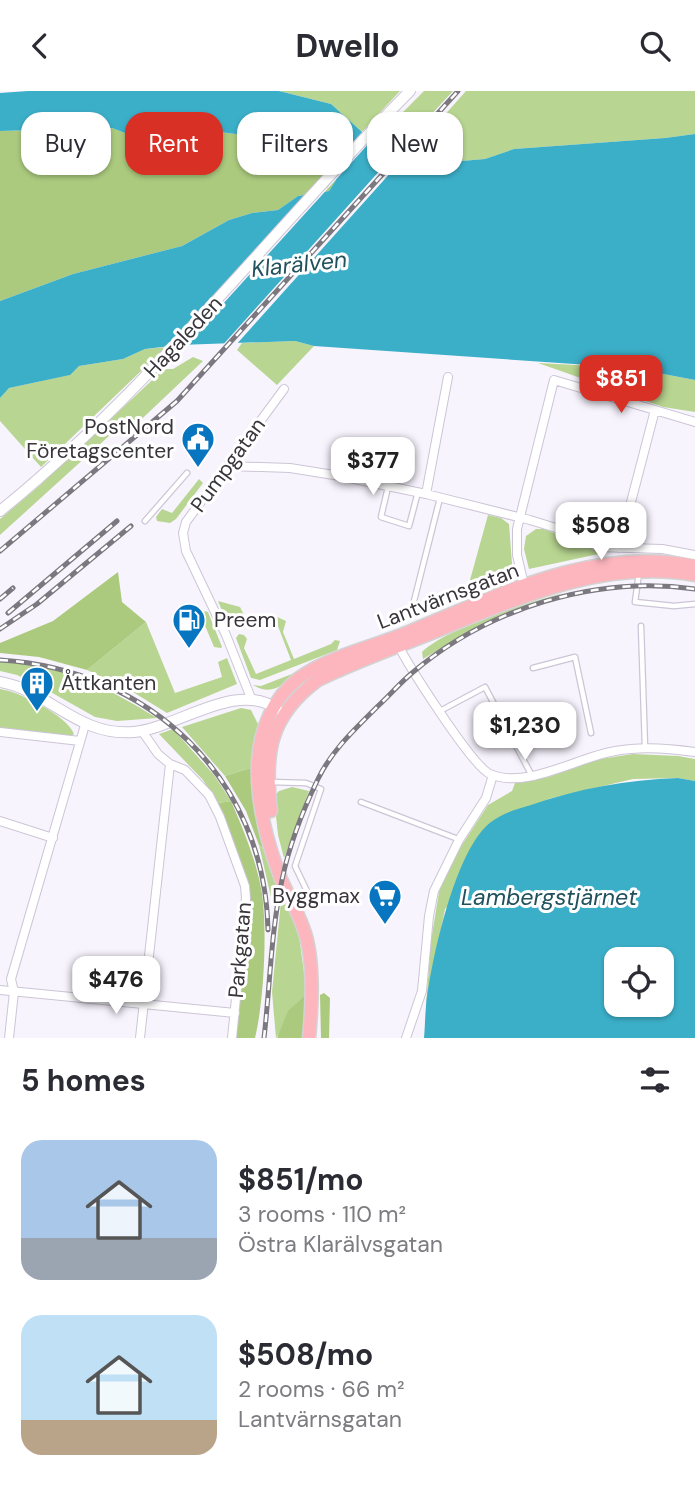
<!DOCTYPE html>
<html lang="en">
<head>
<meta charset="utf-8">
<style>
  :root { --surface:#fff; --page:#f2f2f3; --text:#2b2b33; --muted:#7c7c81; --accent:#d93025 }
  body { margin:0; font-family:"DM Sans",sans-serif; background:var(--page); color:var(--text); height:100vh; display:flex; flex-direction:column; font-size:26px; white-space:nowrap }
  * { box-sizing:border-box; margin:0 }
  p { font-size:23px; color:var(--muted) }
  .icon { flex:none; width:38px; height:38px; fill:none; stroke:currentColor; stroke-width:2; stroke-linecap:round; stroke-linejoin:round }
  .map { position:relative; height:947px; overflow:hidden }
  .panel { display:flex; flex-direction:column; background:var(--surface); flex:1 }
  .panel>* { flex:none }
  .hud { position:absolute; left:21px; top:21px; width:654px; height:63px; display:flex; gap:14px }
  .tools { position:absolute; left:604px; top:856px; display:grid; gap:14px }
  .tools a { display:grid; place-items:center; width:70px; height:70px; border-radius:14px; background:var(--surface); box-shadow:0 2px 5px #0004; font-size:35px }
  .price { position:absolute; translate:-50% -60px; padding:0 16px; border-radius:14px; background:#fff; color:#222; font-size:23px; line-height:46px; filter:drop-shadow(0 2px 4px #0008) }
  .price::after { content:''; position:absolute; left:50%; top:42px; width:21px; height:16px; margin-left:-10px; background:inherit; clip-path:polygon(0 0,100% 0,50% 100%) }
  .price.on { background:var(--accent); color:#fff }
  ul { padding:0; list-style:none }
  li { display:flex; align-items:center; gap:21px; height:175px; padding:0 21px }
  li span { display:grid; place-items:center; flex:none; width:196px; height:140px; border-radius:21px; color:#555 }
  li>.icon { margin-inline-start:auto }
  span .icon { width:84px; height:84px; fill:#fffc; stroke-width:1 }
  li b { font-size:30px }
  h2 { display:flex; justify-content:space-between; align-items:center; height:84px; padding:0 21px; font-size:30px }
  .pill { padding:0 24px; border-radius:21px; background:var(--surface); box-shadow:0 2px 5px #0004; font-size:24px; line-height:63px }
  .pill.on { background:var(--accent); color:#fff }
  header { display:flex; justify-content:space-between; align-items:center; height:91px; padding:0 21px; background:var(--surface); font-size:32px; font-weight:700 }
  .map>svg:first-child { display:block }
  .green { fill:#b8d591 }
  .forest { fill:#abca7e }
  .water { fill:#3cafc8; fill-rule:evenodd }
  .pier { fill:#f8f4fe }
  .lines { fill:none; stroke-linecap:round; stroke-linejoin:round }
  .service-casing { stroke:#ccc5d6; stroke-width:7 }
  .minor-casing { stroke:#ccc5d6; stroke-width:10 }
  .tertiary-casing { stroke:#ccc5d6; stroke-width:12 }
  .primary-casing { stroke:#d3d3d4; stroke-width:15 }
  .service { stroke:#fff; stroke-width:4.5 }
  .minor { stroke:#fff; stroke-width:8 }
  .tertiary { stroke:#fff; stroke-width:10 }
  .primary { stroke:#fdb6be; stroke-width:12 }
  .rail-casing { stroke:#7b787f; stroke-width:5 }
  .rail { stroke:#fff; stroke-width:2.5; stroke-dasharray:8; stroke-linecap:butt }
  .labels { text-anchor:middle; stroke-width:6; stroke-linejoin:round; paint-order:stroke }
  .street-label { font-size:21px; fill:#38353b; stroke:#fff }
  .poi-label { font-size:21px; fill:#38353b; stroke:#fff; text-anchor:end }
  .water-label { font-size:23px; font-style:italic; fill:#21515c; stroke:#fff }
</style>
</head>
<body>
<header><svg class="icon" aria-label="back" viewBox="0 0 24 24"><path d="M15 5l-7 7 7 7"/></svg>Dwello<svg class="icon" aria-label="search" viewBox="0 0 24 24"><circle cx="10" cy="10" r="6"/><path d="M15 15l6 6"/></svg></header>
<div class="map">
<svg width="695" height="947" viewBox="0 0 695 947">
  <rect width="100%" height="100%" fill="#f8f4fe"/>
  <path class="green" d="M279,0h121l-38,41 -31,-28z
    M424,0h29l-63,68 -20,-14z
    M466,0h229v43l-30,4 -151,11 -29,10 -59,5 -18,6 -8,-5z
    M295,250l19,5 -37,39 -40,-35 5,-7z
    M166,256l-125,120 -41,-46v-23l9,-10 60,-13 10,-9 44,-7 22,-10z
    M193,266l10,4 -75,71 -8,-6 -120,109v-16l39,-33 125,-117h9z
    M538,272l94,5 63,12v32l-32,-5z
    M199,388l4,4 -27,36 -6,4 -13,-2 -1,-4 6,-8 10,4z
    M488,424l13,3 8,6 4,53 -7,2 -20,12 -21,7z
    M536,438h8l59,24 -74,16 -5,-20 2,-13z
    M563,502l-81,31 -59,35 -1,-7c25,-24 106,-49 141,-59z
    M218,510l22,6 4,8 -4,6 -9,5 -3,-1z
    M205,520l3,1 14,35 -1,1 -7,-1 -13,-31z
    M273,524l13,6 -3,11 11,27 37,-15 4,-4 5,1 -3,9 -77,30 -9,-2 -15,-40 3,-4 5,1 3,4 -3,9 12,26 35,-14 -15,-39 -4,-1 -1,-3z
    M146,531l29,71 47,-16 -4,-15 9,-4 10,26 -70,29 -39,-24 -41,-19z
    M0,571c57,-3 110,28 157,56l-40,3 -22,-4 -55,-31 -23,-11 -17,-4z
    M297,581c-13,12 -25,25 -44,13l8,1z
    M0,598c18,2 68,27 74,45l-4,3 -70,-8z
    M241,617l10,2 8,16 -5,41 -29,9 -43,-49z
    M173,638l41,46 17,26 -13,2 -15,-23 -44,-46z
    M633,663l45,2 17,3v22l-17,-3 -45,1 -85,20 -103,110 -19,96 5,-64 9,-55 16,-32 32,-49 24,-14 3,-8 34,-6 38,-16z
    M292,696l17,4 -25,67 -6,-23 -4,-38 5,-6z
    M259,754c20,17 18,37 14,61z
    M282,800l16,38 9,65 -31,44 -4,-46z"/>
  <path class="forest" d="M112,37l13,5 72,-4 46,6 37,18 27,9 29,18 -7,11 -31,5 -20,14 -26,3 -23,7 -47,26 -109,28 -73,27v-170z
    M118,481l4,30 24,20 -59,48 -48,-13 -39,-4v-10l53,-22z
    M254,676l13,85 -8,-7 -13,-34 -21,-35z
    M231,710c12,28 24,56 30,87 7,37 3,113 -6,150h-22l17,-147 -32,-88z
    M324,902l6,5 -1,40h-8l-1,-43z
    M307,903l-3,44h-27l11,-27z"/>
  <path class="water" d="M28,0h251l52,13 31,28 8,13 38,25 18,-6 59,-5 29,-10 151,-11 30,-4v246l-63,-12 -318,-22 -19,-5 -116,4 -34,4 -22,10 -44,7 -9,9 -61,13 -9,10v-97l73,-27 109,-28 47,-26 23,-7 26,-3 20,-14 31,-5 7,-11 -29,-18 -27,-9 -37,-18 -46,-6 -72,4 -13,-5 -112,3v-38z
    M678,687l17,3v257h-271c1,-11 1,-21 2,-32 5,-45 29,-157 65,-184 12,-9 26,-13 40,-17 49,-17 95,-25 147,-27zM662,868v46h-46v-46z"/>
  <path class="pier" d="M364,39l7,11 -188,207 -20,3 145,-160 19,-3 5,-7 -9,-6z
    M392,66l9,4 -166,185 -14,1z"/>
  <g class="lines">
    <defs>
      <path id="service" d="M388,396l-7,30 28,9 9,-34
        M145,430l42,-48
        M639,482l-4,29 39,4 21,-2
        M414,510l26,-103
        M641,535l4,121
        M533,577l42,-11 16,76
        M440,620l45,-24 47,89
        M270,691l36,1 15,6 -26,77 19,40
        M361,711l97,37"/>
      <path id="minor" d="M228,375l62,2 50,8 86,18 104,26 39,12 29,15 64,2 33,6
        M426,403l22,-117
        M619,457l36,-138
        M525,498l-8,-34v-26l37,-149 141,42
        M397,552c11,22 75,123 93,131 36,16 88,-17 125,-23 26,-5 53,-3 80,1
        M251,607l-25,-63 -40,-84 -3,-18 3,-11 98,-133
        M142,640l16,23 12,10 15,6 24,25 11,22 25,69 1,12 -14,140
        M0,641l80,9
        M0,730l53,17
        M0,899l235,23
        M9,947l5,-46 -3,-13 74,-254
        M140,947l30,-274
        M406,947l16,-47 7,-75 5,-25 25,-51 27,-42 7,-23"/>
      <path id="tertiary" d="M0,420c153,-124 272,-281 410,-420
        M0,591c50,9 78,55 134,50 45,-5 103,-52 143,-23"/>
      <path id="primary" d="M271,720c-7,-57 -2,-95 47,-131 39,-19 79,-33 119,-49 82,-33 167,-72 258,-56
        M309,947c3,-31 5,-76 -4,-105 -6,-19 -16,-36 -24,-54 -14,-36 -25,-79 -23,-118 2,-32 15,-63 41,-83 29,-21 69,-30 102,-43 94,-38 191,-90 294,-69"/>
    </defs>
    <use href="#service" class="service-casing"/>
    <use href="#minor" class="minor-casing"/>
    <use href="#tertiary" class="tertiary-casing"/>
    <use href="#primary" class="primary-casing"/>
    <use href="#service" class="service"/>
    <use href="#minor" class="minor"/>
    <use href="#tertiary" class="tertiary"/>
    <use href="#primary" class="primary"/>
    <defs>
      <path id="rail" d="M0,460l177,-150 281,-310
        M0,508l13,-11
        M8,522l109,-92
        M0,538l37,-25 94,-78
        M0,569c149,9 265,118 268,270
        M264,947c6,-52 7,-107 18,-158 7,-34 21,-70 36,-101 14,-29 37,-50 60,-73 12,-11 22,-23 34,-33 76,-65 184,-98 283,-84"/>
    </defs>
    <use href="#rail" class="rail-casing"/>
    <use href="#rail" class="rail"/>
  </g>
  <defs>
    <symbol id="civic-pin" viewBox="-11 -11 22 30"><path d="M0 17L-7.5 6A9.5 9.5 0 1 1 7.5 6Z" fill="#0775bf" stroke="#fff"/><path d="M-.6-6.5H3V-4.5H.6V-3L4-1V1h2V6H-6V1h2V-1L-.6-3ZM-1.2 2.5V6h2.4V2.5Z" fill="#fff"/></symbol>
    <symbol id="fuel-pin" viewBox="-11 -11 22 30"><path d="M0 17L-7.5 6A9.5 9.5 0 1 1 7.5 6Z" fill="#0775bf" stroke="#fff"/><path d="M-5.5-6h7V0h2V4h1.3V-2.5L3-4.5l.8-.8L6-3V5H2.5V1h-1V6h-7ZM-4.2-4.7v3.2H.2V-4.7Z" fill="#fff"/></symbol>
    <symbol id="building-pin" viewBox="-11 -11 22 30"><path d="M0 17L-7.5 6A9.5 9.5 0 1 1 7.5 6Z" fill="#0775bf" stroke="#fff"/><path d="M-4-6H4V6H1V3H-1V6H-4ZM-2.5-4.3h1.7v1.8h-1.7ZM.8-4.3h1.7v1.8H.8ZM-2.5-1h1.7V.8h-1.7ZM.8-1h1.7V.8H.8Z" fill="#fff"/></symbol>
    <symbol id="supermarket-pin" viewBox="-11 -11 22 30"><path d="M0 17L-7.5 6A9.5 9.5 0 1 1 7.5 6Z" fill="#0775bf" stroke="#fff"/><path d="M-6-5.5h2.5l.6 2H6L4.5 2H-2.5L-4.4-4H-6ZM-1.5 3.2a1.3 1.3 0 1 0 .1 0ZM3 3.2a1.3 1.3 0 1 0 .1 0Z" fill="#fff"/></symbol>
  </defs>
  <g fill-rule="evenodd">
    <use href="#civic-pin" x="179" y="329" width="38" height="52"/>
    <use href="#fuel-pin" x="170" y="510" width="38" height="52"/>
    <use href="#building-pin" x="18" y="573" width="38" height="52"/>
    <use href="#supermarket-pin" x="366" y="786" width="38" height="52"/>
  </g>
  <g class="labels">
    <g class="street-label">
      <text transform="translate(183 246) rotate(-47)" y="7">Hagaleden</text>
      <text transform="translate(228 374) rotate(-54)" y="7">Pumpgatan</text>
      <text transform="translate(448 505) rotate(-21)" y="7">Lantvärnsgatan</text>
      <text transform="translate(240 859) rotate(-85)" y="7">Parkgatan</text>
    </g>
    <g class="poi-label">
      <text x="174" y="343">PostNord<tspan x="174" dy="24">Företagscenter</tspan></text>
      <text x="214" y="536" text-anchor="start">Preem</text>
      <text x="61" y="599" text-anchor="start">Åttkanten</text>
      <text x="360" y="812">Byggmax</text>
    </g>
    <g class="water-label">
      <text transform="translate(299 173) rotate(-6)" y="8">Klarälven</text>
      <text x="549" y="814">Lambergstjärnet</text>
    </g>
  </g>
</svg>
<div class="tools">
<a><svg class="icon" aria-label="locate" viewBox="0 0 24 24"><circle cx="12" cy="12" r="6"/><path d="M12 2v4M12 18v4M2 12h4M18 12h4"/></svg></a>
</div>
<b class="price on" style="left:621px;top:324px">$851</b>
<b class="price" style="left:373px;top:406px">$377</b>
<b class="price" style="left:601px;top:471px">$508</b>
<b class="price" style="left:525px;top:671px">$1,230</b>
<b class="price" style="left:116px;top:925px">$476</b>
<div class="hud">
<a class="pill">Buy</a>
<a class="pill on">Rent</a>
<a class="pill">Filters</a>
<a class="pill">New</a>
</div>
</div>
<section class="panel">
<h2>5 homes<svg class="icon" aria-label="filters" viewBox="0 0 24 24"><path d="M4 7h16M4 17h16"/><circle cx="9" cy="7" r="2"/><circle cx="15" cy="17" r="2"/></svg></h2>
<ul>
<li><span style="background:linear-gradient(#a9c7e8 70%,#9aa5b1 0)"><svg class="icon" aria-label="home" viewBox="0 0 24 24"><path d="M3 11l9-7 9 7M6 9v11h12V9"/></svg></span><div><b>$851/mo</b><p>3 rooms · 110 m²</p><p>Östra Klarälvsgatan</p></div></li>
<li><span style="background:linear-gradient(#bfe0f5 75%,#b9a48a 0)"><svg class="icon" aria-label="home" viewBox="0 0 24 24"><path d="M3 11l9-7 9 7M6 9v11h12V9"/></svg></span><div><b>$508/mo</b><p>2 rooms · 66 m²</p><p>Lantvärnsgatan</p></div></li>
</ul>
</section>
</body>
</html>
